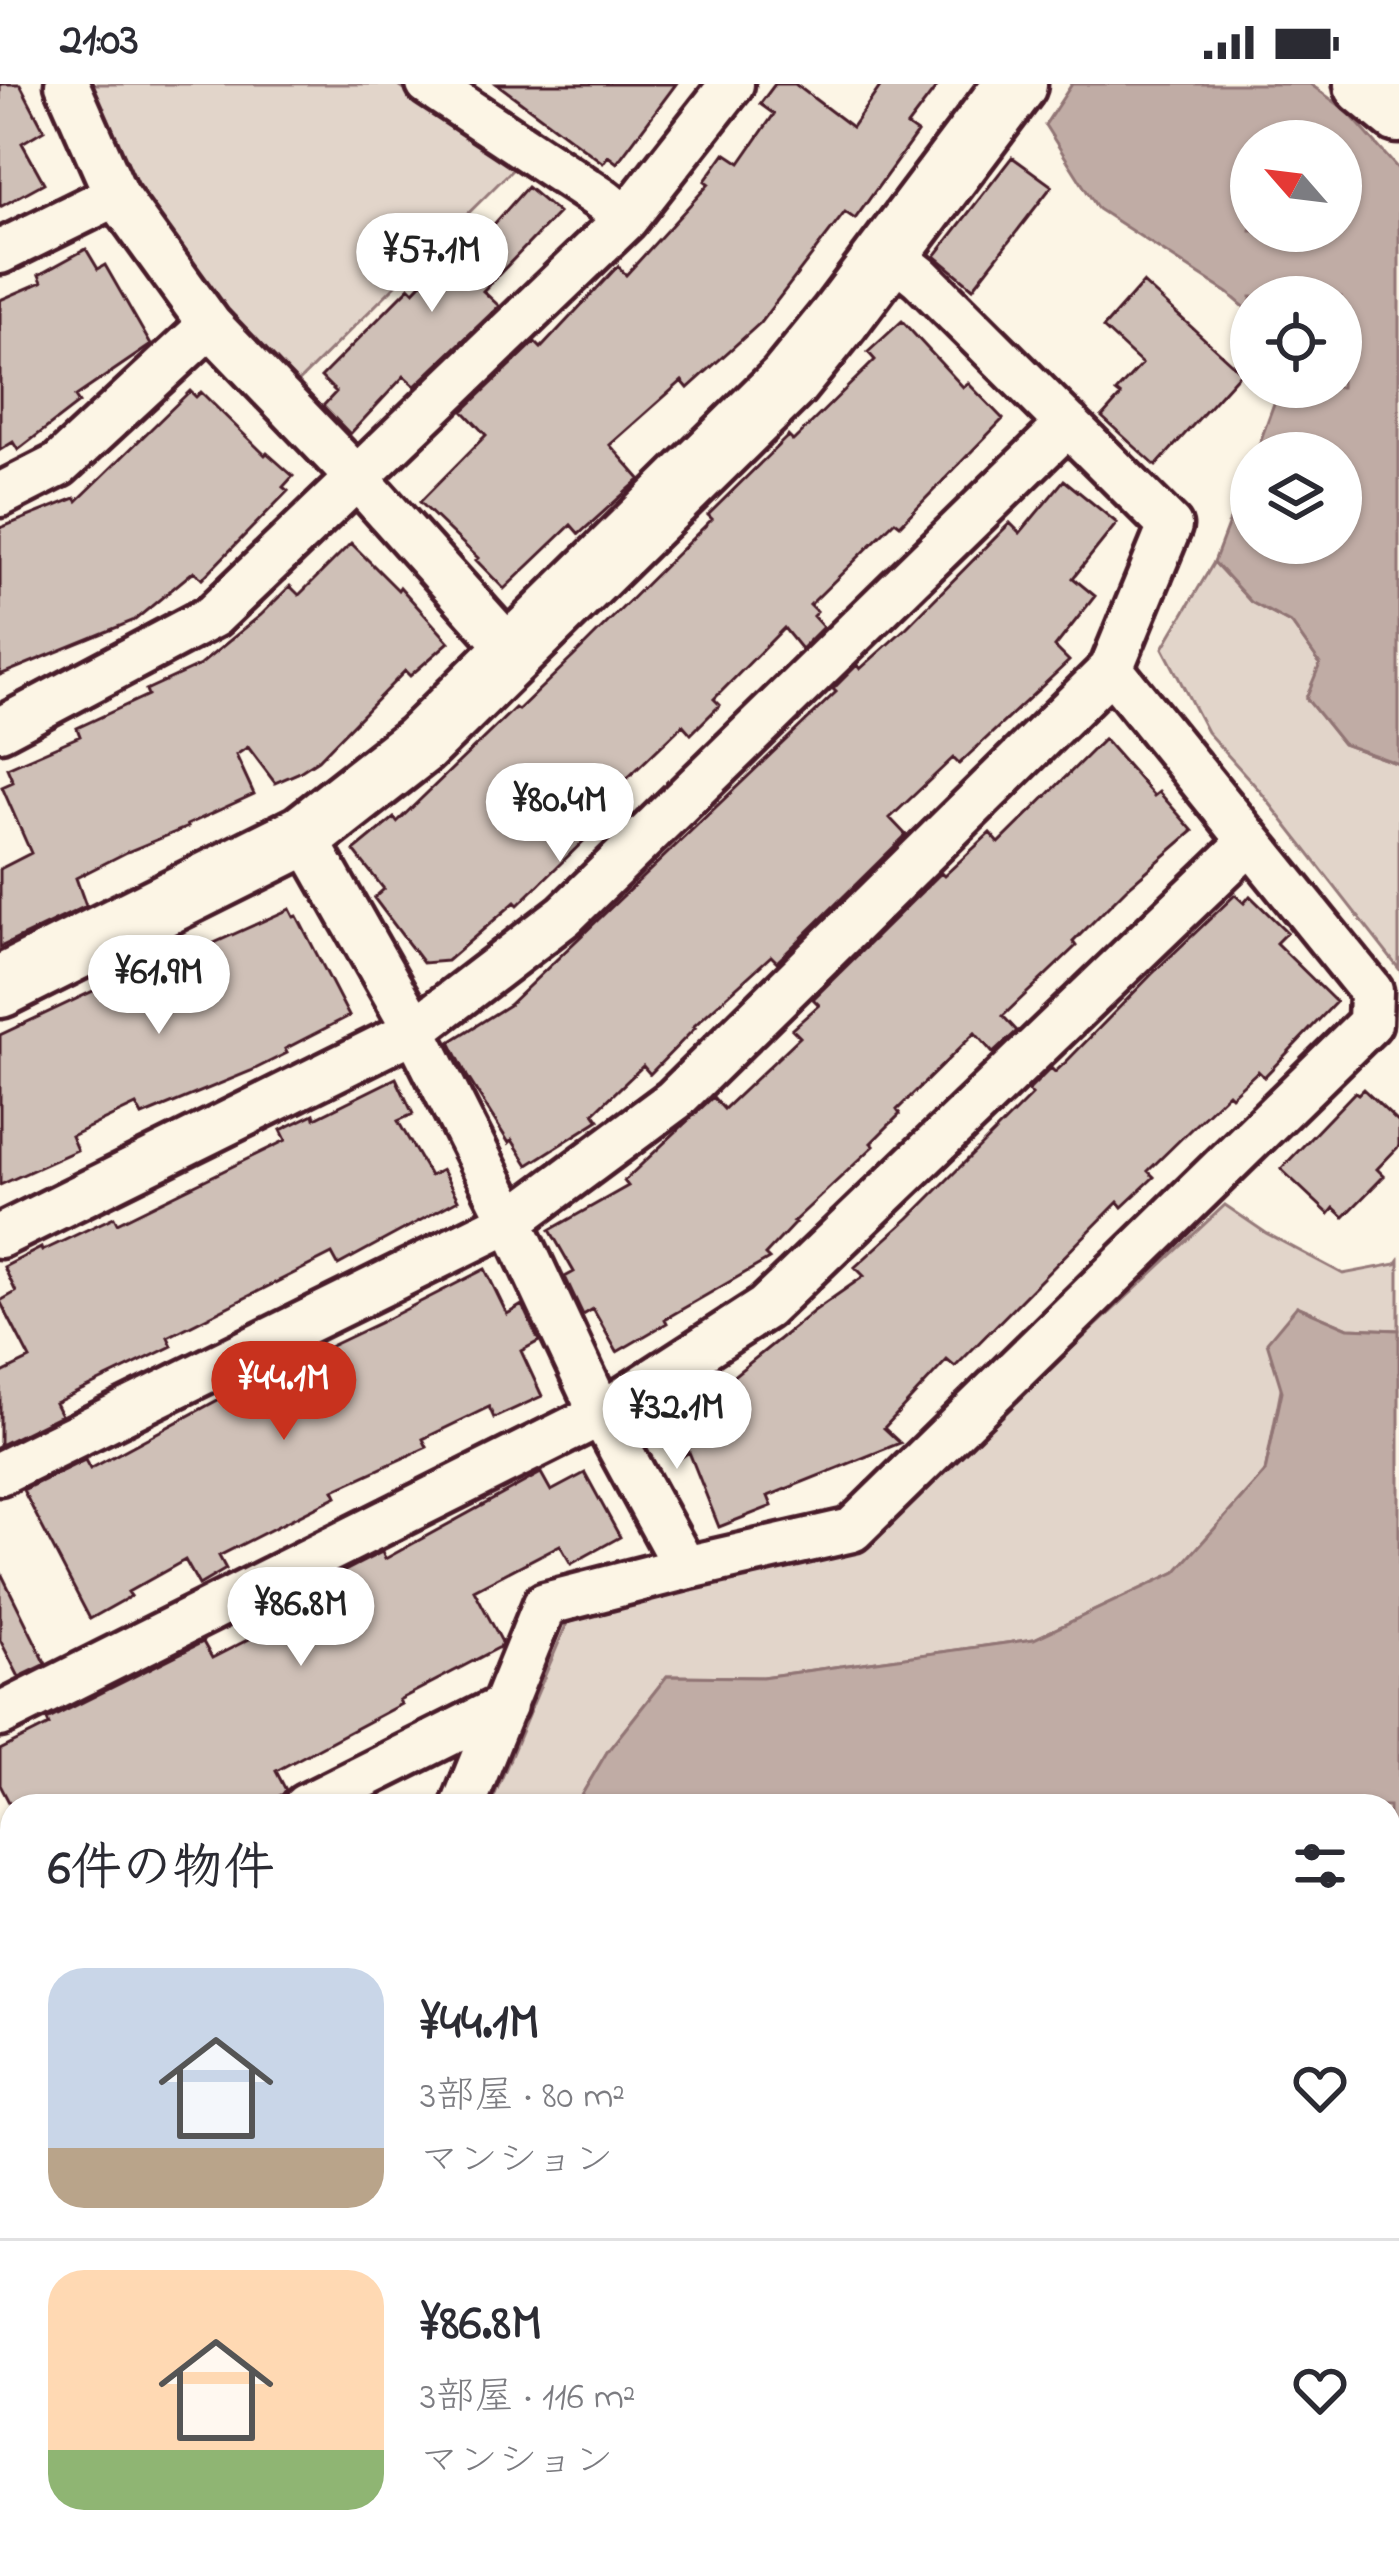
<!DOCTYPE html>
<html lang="ja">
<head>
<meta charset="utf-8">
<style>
  :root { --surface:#fff; --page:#f7f7f7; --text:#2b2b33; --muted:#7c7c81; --line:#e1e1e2; --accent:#c8321e }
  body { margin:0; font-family:"Indie Flower","Klee One",sans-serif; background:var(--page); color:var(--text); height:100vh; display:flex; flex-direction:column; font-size:45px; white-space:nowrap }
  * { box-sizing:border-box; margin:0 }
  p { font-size:39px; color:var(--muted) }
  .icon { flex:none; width:66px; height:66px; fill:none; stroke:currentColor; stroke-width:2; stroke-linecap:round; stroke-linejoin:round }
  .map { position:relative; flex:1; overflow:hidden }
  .panel { position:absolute; left:0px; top:1710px; width:1401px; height:771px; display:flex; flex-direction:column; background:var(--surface); border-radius:36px 36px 0 0; box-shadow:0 3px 9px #0004 }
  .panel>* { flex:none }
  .needle { width:78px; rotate:298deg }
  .buttons { position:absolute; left:1230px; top:36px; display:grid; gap:24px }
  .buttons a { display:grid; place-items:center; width:132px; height:132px; border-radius:50%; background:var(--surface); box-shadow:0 3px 9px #0004; font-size:60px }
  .price { position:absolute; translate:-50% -102px; padding:0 27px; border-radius:42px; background:#fff; color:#222; font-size:39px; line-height:78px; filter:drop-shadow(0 3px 6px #0008) }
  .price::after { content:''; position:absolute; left:50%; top:72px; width:36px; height:27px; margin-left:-18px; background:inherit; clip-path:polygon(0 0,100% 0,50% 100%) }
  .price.on { background:var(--accent); color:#fff }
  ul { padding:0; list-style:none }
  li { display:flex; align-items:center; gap:36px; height:300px; padding:0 48px }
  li+li { border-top:3px solid var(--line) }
  li span { display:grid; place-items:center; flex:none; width:336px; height:240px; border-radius:36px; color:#555 }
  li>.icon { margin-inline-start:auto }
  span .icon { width:144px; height:144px; fill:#fffc; stroke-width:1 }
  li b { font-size:51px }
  h2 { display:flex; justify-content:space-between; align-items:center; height:144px; padding:0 48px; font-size:51px }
  .status { display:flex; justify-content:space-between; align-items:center; height:84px; padding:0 60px; background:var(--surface); direction:ltr }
  .status svg { height:33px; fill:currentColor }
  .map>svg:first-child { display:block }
  .green { fill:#e2d5ca; stroke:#967a7a; stroke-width:3 }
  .water { fill:#c0aca5; stroke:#917474; stroke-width:3; fill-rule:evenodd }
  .building { fill:#cfc0b7; stroke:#4a1f2b; stroke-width:3 }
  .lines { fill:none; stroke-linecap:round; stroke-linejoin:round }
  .street-casing { stroke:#4a1f2b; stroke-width:51 }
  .secondary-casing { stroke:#4a1f2b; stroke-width:69 }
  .street { stroke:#fcf5e5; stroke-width:42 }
  .secondary { stroke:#fcf5e5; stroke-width:60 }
</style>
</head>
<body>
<div class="status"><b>21:03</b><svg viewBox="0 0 49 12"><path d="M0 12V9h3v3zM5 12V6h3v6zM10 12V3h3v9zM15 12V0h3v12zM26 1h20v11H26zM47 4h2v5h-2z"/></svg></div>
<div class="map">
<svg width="1399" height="2480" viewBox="0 0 1399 2480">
  <rect width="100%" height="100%" fill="#fcf5e5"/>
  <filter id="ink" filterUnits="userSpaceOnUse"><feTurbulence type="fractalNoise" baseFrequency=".00833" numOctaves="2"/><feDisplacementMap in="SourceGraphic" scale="24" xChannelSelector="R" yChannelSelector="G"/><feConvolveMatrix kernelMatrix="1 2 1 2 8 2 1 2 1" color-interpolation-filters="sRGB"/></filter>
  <g filter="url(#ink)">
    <path class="green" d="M84,0h312l118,84 -221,219 -72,-77 -92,-134z
      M1214,478l37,40 41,22 29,41 -15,33 37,46 56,20v205l-139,-178 -53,-59 -44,-84z
      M1225,1121l41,28 77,41 53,-10 3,-4v70l-51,-2 -51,-22 -32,166 -89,100 -142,67 -272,38 -95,-1 -60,76 -32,54h-85l77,-183 304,-87z
      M12,2126v214l-12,2v-210z"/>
    <path class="water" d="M1072,0h238l36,26 53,60v594l-56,-20 -37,-46 14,-34 -28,-40 -41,-22 -37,-40 37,-97v78h90v-90h-85l24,-66h61v-90h-90v16l-23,-20 -130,-84 -53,-84zM1251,57h90v90h-90z
      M1297,1222l51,22 51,2v595l-10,1v-120h-814l32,-54 60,-76 95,1 272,-38 142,-67 89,-100 17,-81 -15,-49z"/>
    <path class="building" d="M0,0h20l24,46 -22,13 22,40 -44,24z
      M497,0h179l-59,79 -9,-7 -5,7z
      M775,0h20l57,43 30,-43h57l-32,42 10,7 -62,86 -10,-7 -85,111 -72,65 -6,-7 -72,64 30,34 -61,55 -8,-9 -67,64 -28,-29 2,-2 -58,-56 66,-67 -23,-24 72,-69 6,6 77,-82 8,9 83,-91 -4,-3 20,-28 15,10 34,-49 -14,-10z
      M1012,73l40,29 -79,102 -38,-32z
      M527,103l31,26 -75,78 16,15 -84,80 -11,-10 -54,58 -27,-28 13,-14 -15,-15 89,-90 4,4 57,-59 9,8z
      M86,165l12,20 7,-4 46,80 -76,52 4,6 -61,47 -5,-8 -13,8v-150l42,-18 -3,-7z
      M1143,199l98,89 -85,94 -54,-49 19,-21 -5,-4 26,-28 -39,-36z
      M902,237l61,66 5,-4 35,36 -103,106 -5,-4 -85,84 7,7 -4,4 10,11 -22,22 -17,-21 -70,71 6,6 -29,29 -8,-9 -94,90 10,11 -81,79 -3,-3 -68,59 -24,2 -49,-65 10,-9 -30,-38 40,-33 3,4 118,-114 3,2 55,-53 139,-138 -4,-4 80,-79 5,5 82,-81 -7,-8z
      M190,307l6,6 5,-5 64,63 2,-2 26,23 -10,11 5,4 -86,88 -8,-8 -59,49 -135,55v-147l75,-30 2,3z
      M1064,396l53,43 -44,55 22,18 -40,51 14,14 -110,103 -6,-6 -63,60 16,17 -129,127 -6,-6 -78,71 2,1 -45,46 -7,-8 -49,47 5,7 -71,45 -16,-25 -3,3 -42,-67 -17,-34 59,-37 327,-313 -3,-3 24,-24 3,4 47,-42 103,-104 10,10z
      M351,459l47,47 2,-3 49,55 -39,34 -5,-5 -87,89 -20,13 -23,10 -27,-36 -12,8 18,39 -67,31 1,2 -61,25 -51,26 10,28 -86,41v-78l31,-16 -29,-66 11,-5 -6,-14 73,-32 -3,-8 71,-33 -2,-5 54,-25 61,-50 29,-29 9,9z
      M1104,655l50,57 5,-4 34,39 -66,57 -54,54 3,4 -73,70 14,15 -24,22 -18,-20 -78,77 3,4 -29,29 3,3 -81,76 2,1 -30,32 4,4 -104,60 2,4 -50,29 -24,-43 -10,6 -18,-38 9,-5 -24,-42 78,-44 -4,-5 89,-84 11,12 76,-72 -8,-8 27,-24 -6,-6 128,-126 3,3 46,-43 9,10z
      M1235,811l9,8 6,-7 37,36 -11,11 60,59 -72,75 -6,-6 -27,25 -3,-3 -80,78 6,6 -32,30 -4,-5 -163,165 -8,-7 -63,68 16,15 -132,53 4,10 -53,21 -30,-75 -13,9 -25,-39 43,-27 6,8 114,-92 50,-35 -9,-9 54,-49 123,-123 -4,-4 23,-23 4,4 11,-10 86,-88z
      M290,825l4,8 3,-1 52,100 -64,33 2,4 -36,18 -109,45 -6,-11 -65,31 6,14 -77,35v-150l112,-53 -5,-10 41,-20 8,17z
      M396,994l17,36 -15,7 32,55 12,-6 16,30 -120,65 -6,-11 -164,83 4,9 -117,57 6,12 -61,30v-71l30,-15 -30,-58 16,-9 -12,-25 37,-19 1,3 72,-34 3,6 169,-83 -5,-10 33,-16 1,4z
      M1363,1005l36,34v23l-22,23 7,7 -40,41 -10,-9 -5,6 -48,-45 74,-77 3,2z
      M485,1185l22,45 15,-9 17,36 -18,10 21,45 -48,22 -5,-11 -66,32 4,8 -93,43 3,6 -118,60 7,13 -27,16 -14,-25 -57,32 3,4 -41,23 -67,-129 62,-30 5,9 185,-100 1,3 103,-49z
      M541,1389l10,18 34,-18 35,64 -49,27 -11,-19 -86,45 28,52 -2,5 -101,53 2,4 -125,67 10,19 -3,4 -24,12h-248l-11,-21v-35l49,-25 -2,-5 156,-78 9,16 94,-48 -8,-15 84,-43 3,7z
      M0,1487l46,93 -27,13 -19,-37z"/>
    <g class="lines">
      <defs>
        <path id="street" d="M67,0l49,111 94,130 147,153 157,175
          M428,0l175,116 23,19
          M0,168l116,-57
          M0,411l59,-30 151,-140
          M0,645l213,-113 413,-397 106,-135
          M304,751l111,195 96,191 90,193 84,154
          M0,1152l415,-206 150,-115 503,-491
          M0,1389l511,-252 163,-121 437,-431 59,-143 -250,-249 -30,-24
          M0,1631l601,-301 164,-106 485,-466
          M305,1722l200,-100
          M463,1722l82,-202 140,-36 167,-38 518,-507 1,-32 -260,-322
          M0,1875l12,-6
          M1389,1977l10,-1
          M0,2025l12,20
          M0,2106l12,-6
          M0,2388l12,-2
          M400,2469l8,11
          M645,2469l3,3 190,3 47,-6
          M1109,2469l1,11
          M1323,2469l1,11"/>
        <path id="secondary" d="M1365,0l34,28
          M0,903l304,-152 116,-91 368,-362 52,-64 176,-234"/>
      </defs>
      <use href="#street" class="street-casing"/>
      <use href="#secondary" class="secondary-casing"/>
      <use href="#street" class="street"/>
      <use href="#secondary" class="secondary"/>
    </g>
  </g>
</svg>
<div class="buttons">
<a><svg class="needle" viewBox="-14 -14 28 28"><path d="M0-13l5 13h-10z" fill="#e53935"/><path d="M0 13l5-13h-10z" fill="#7c7c81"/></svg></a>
<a><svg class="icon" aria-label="locate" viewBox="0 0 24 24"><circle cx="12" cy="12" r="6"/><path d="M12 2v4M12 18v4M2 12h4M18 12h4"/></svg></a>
<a><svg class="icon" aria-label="layers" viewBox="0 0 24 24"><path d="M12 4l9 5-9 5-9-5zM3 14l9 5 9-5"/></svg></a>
</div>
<b class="price" style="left:432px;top:231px">¥57.1M</b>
<b class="price" style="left:560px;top:781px">¥80.4M</b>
<b class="price" style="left:159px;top:953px">¥61.9M</b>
<b class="price on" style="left:284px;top:1359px">¥44.1M</b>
<b class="price" style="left:677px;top:1388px">¥32.1M</b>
<b class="price" style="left:301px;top:1585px">¥86.8M</b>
<section class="panel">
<h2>6件の物件<svg class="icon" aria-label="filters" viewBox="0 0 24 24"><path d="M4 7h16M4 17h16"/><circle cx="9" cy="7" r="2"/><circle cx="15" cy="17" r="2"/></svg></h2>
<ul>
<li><span style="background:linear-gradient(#c9d6e8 75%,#b9a48a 0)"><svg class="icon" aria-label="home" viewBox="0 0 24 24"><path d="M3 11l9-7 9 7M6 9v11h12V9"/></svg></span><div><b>¥44.1M</b><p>3部屋 · 80 m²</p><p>マンション</p></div><svg class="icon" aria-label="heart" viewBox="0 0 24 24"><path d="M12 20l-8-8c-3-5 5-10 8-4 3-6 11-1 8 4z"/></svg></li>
<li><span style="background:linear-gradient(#ffd9b3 75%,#8fb573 0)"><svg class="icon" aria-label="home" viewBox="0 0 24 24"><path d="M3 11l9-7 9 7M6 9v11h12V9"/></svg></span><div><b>¥86.8M</b><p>3部屋 · 116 m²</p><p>マンション</p></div><svg class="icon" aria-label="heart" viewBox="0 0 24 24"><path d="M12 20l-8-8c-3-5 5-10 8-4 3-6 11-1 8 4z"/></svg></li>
</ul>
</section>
</div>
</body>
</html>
